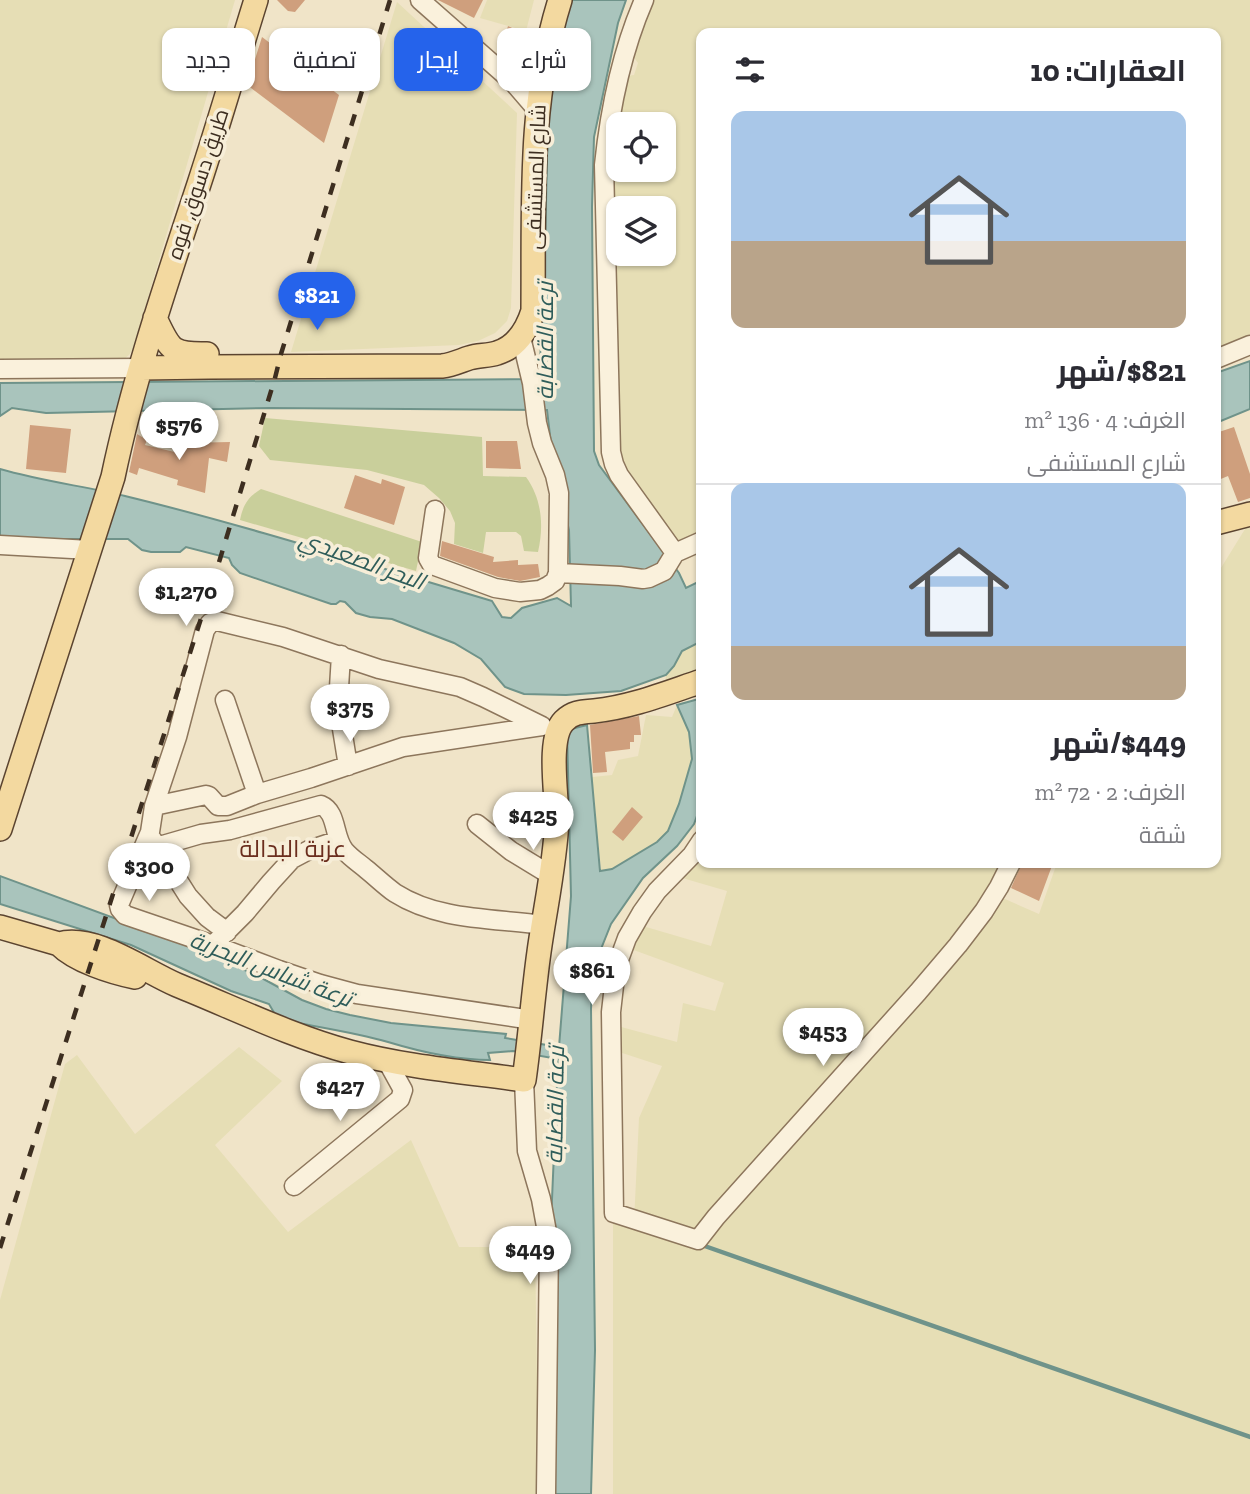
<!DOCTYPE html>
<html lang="ar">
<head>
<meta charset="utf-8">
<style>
  :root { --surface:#fff; --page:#f7f7f7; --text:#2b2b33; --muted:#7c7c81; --line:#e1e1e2; --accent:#2563eb }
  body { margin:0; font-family:"Zilla Slab",Cairo,serif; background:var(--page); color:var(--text); direction:rtl; height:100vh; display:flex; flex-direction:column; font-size:26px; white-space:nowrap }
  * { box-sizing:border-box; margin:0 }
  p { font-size:23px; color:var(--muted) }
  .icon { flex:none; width:38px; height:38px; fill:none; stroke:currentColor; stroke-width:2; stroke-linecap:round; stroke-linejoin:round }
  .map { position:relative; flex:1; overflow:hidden; direction:ltr }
  .side { position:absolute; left:696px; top:28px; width:525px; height:840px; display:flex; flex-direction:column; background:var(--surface); border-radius:14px; box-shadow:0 2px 5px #0004; direction:rtl }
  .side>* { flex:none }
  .top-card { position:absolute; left:21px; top:28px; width:570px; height:63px; direction:rtl; display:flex; gap:14px }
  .fabs { position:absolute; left:606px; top:112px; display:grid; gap:14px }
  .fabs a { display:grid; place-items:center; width:70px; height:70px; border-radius:14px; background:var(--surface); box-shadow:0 2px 5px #0004; font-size:35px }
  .price { position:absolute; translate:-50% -60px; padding:0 16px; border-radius:24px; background:#fff; color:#222; font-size:23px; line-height:46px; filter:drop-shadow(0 2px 4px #0008) }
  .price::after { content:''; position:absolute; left:50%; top:42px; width:21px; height:16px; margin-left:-10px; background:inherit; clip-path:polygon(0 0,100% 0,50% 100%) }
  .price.selected { background:var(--accent); color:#fff }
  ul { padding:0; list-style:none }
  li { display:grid; align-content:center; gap:14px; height:371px; padding:0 35px }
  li+li { border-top:2px solid var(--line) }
  li span { display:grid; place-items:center; height:217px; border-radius:14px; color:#555 }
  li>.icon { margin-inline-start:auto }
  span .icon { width:126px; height:126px; fill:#fffc; stroke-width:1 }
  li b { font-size:30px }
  h2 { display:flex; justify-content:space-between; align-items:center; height:84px; padding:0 35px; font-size:30px }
  .chip { padding:0 24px; border-radius:14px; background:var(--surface); box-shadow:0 2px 5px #0004; font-size:24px; line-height:63px }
  .chip.selected { background:var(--accent); color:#fff }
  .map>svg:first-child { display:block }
  .farmland { fill:#e6deb5; fill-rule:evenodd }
  .green { fill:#c9cf9b }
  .water { fill:#a9c4bc; stroke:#6f938a; stroke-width:2 }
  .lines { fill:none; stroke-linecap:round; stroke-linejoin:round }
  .stream { stroke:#6f938a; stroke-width:4.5 }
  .building { fill:#cf9f7d }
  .minor-casing { stroke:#8d765c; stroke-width:21 }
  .major-casing { stroke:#5b4430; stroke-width:26 }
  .minor { stroke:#faf1dc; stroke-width:18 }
  .major { stroke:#f3d9a0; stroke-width:23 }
  .rail { stroke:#3d2e20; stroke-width:4.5; stroke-dasharray:12 12; stroke-linecap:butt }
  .labels { text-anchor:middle; stroke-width:7; stroke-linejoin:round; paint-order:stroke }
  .street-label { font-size:21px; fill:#3d2e20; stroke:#f7eed8 }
  .water-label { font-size:23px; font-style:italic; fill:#2f5d5a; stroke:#f7eed8 }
  .quarter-label { font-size:24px; fill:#6b2e1e; stroke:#f7eed8 }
</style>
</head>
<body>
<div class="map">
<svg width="1250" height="1494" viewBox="0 0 1250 1494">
  <rect width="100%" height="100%" fill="#f0e4c8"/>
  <path class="farmland" d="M0,0h235l-102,349 -4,6 -6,5 -123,2z
    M487,0h47l-8,31 -46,-13z
    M648,0h602v338l-34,12v-317h-514v502l-20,9 -6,-3 -59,-81 -8,-275 13,-101 3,-8 9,-1 4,-12 -6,-8zM618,124h45v46h-45zM618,208h45v46h-45z
    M397,2l120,111 -6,195 -4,13 -12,12 -17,8 -19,4 -168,7z
    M1250,521v973h-637v-274l21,2 5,-104 23,-52 -52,-17v-25l67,18 6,-39 32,8 9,-28 -104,-38 9,-23 82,24 16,-55 -55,-16 30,-39v27h298l-11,29 50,22 18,-51h159v-287z
    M702,641v37l-37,11 1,-14 16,-24z
    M677,705l12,27 3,27 -13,45 -11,27 -11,11 -45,27 -11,2 -9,-94 20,-2 6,-15 20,-4 8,-41 26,2z
    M239,1047l43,34 -67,64 73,87 123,-92 48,107h76l3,196 -1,51h-537v-194l65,-236 12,-9 58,79z"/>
  <path class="green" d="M265,418l217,19 1,39 43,1c16,22 18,49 12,75l-14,-1 -3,-15 -5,-4h-30l-3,21 -29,-9 1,-21 -5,-12 -11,-13 -15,-13 -57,-15 -97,-10 -11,-14z
    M261,489l161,53 -6,29 -176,-51c3,-15 8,-23 21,-31z"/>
  <path class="water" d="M571,0h55l-8,23 -24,114 -2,70 2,244 5,14 80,108 7,15 16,-8v61l-20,10 -8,15 -8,9 -45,16 -55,4 -42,-1 -19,-7 -24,-28 -27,-16 -62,-24 -22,-2 -14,-4 -11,-11 -5,-1 -4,3h-5l-91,-31 -8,-8 -3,-7 -43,-11 -6,5h-29l-9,-2 -14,-11h-77l-51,3v-73c41,12 83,17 125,27 123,30 245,69 367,105l10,16 9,1 11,-10 35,-10 14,8 -2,-76 -17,-78 -5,-42 -277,-2 -224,5 -34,-5 -12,8v-33l542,-4 -2,-17 4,-71 4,-175 12,-73z
    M1250,361v48l-34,14v-50z
    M702,698v104l-8,22 -17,22 -34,32 -32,46 -18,45 -2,40 4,341 -4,144h-43l2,-248 8,-187 -45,-8 -25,2 2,7c-34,0 -69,-8 -102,-18 -34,-10 -71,-15 -106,-22l-6,-4 -7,-12 -38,-13 -100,-46 -131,-41v-28l198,73 60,27 44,24 24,9 24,6 41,8 115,11 -1,4 54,9 12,-151 -4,-166 20,-5 13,146 12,-2 45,-27 11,-11 11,-27 13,-45 -3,-27 -12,-27z"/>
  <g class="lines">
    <path class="stream" d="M699,1244l551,193"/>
  </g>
  <path class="building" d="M277,0h28l-10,12 -7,-1z
    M438,0h45l-9,18z
    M508,26l23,11 -10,37 -22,-19z
    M262,37l77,58 -15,48 -77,-58z
    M30,425l41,4 -5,44 -40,-4z
    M1234,427l16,47v24l-12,4 -10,-26 -12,5v-48z
    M137,434l10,6 -2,5 38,9 2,-11 45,-1 -3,20 -18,-4 -4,35 -28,-8 1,-5 -39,-12 -2,7 -8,-3z
    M486,441h31l4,28 -35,-1z
    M355,475l26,9 1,-5 23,8 -11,38 -50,-17z
    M442,541l52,16 -1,5 25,-2v5l20,-1 2,13 -20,4 -22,-4 -58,-21z
    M639,716l2,19h-7v7h-4v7l-25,3 2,20 -14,1 -3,-48z
    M632,807l11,10 -20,24 -11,-9z
    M1022,863h31l-14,38 -28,-13z"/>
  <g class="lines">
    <defs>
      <path id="minor" d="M420,0l93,82 24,28
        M644,0c-23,53 -34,108 -40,165l7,287 3,12 5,11 56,78
        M1216,359l34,-14
        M0,369l141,-1
        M435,510l-7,48 4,7 63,23 25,4 20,-2 8,-4 7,-5 3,-8 1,-80 -4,-18 -13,-32 -5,-20 -5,-40 -11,-46
        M0,545l90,5
        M558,573l62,3 23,3 6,-1 15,-7 11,-18 27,-12
        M341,655l-3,49 10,62
        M225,700l32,94
        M154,806l52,-11 3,1 9,10h9l30,-12 54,-16 92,-31 139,-21
        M477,824l34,27 41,25
        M152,839l36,57 19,21 20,15
        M702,840l-10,15 -35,36 -15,21 -15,26 -11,30 -5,44 3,201 84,27 18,-23 202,-225 40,-47 26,-34 15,-24 12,-24
        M156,847l45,-13 29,-4 91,-25c17,7 12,33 24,46 6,7 14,12 21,18 10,8 19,17 29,24 44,28 99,25 148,32
        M213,945l32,-32 26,-31 21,-23 17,-9 30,-10
        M532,1020l-175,-26 -37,-10 -41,-14 -66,-25 -88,-30 -5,-6 -1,-4 31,-73 4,-26 23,-69 28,-107 5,-7 7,-2 66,16 96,32 81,18 23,10 59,29
        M524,1080l3,71 14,48 8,44 -3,251
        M294,1186l106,-87 3,-9 -16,-29"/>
      <path id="major" d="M155,318c15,31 15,37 52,36
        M141,368l69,-1 232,-1c10,-1 18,-5 27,-8 9,-3 19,-2 28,-5 20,-6 30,-23 36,-42 1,-105 -5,-209 27,-311
        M1216,523l34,-9
        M0,829l113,-352c21,-100 54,-196 86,-293 20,-61 38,-123 57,-184
        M0,927l59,17c17,17 52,28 76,33
        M59,944c36,-10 85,27 118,41 57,23 114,51 173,67 56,15 117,20 174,28 6,-42 9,-85 15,-128 6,-44 16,-87 18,-132 0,-25 -10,-82 7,-99 9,-9 18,-9 30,-10 38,-4 72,-18 108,-30"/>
    </defs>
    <use href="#minor" class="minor-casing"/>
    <use href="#major" class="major-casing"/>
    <use href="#minor" class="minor"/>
    <use href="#major" class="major"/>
    <path class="rail" d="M0,1248l220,-689 55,-181 6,-24 109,-354"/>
  </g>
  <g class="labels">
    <g class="street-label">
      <text transform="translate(536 177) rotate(-88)" y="7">شارع المستشفى</text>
      <text transform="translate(198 184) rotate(-72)" y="7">طريق دسوق, فوه</text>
    </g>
    <g class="water-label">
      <text transform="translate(545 341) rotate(-90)" y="8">ترعة القضابة</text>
      <text transform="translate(362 560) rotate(20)" y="8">البحر الصعيدي</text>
      <text transform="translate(271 969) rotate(21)" y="8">ترعة شباس البحرية</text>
      <text transform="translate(555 1105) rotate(-89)" y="8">ترعة القضابة</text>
    </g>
    <g class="quarter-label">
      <text x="293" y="857">عزبة البدالة</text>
    </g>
  </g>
</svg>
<div class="fabs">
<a><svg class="icon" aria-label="locate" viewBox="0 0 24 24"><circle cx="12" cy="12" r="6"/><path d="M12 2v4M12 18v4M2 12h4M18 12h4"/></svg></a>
<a><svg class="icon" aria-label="layers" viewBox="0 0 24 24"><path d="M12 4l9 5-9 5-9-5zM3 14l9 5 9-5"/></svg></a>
</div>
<b class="price selected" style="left:317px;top:332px">$821</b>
<b class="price" style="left:179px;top:462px">$576</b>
<b class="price" style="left:186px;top:628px">$1,270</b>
<b class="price" style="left:350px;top:744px">$375</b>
<b class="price" style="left:533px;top:852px">$425</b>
<b class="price" style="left:149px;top:903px">$300</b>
<b class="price" style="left:592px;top:1007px">$861</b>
<b class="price" style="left:823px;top:1068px">$453</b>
<b class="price" style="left:340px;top:1123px">$427</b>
<b class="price" style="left:530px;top:1286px">$449</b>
<div class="top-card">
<a class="chip">شراء</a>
<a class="chip selected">إيجار</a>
<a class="chip">تصفية</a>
<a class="chip">جديد</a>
</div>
<section class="side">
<h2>العقارات: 10<svg class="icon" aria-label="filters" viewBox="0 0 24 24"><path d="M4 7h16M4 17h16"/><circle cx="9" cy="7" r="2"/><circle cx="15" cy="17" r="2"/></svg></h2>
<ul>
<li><span style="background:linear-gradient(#a9c7e8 60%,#b9a48a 0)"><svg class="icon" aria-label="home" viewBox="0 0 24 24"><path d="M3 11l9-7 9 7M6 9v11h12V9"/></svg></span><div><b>$821/شهر</b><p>الغرف: 4 · 136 m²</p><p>شارع المستشفى</p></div></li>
<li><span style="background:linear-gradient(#a9c7e8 75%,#b9a48a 0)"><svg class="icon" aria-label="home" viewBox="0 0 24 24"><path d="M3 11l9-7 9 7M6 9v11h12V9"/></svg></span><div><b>$449/شهر</b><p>الغرف: 2 · 72 m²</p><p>شقة</p></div></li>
</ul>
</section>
</div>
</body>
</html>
